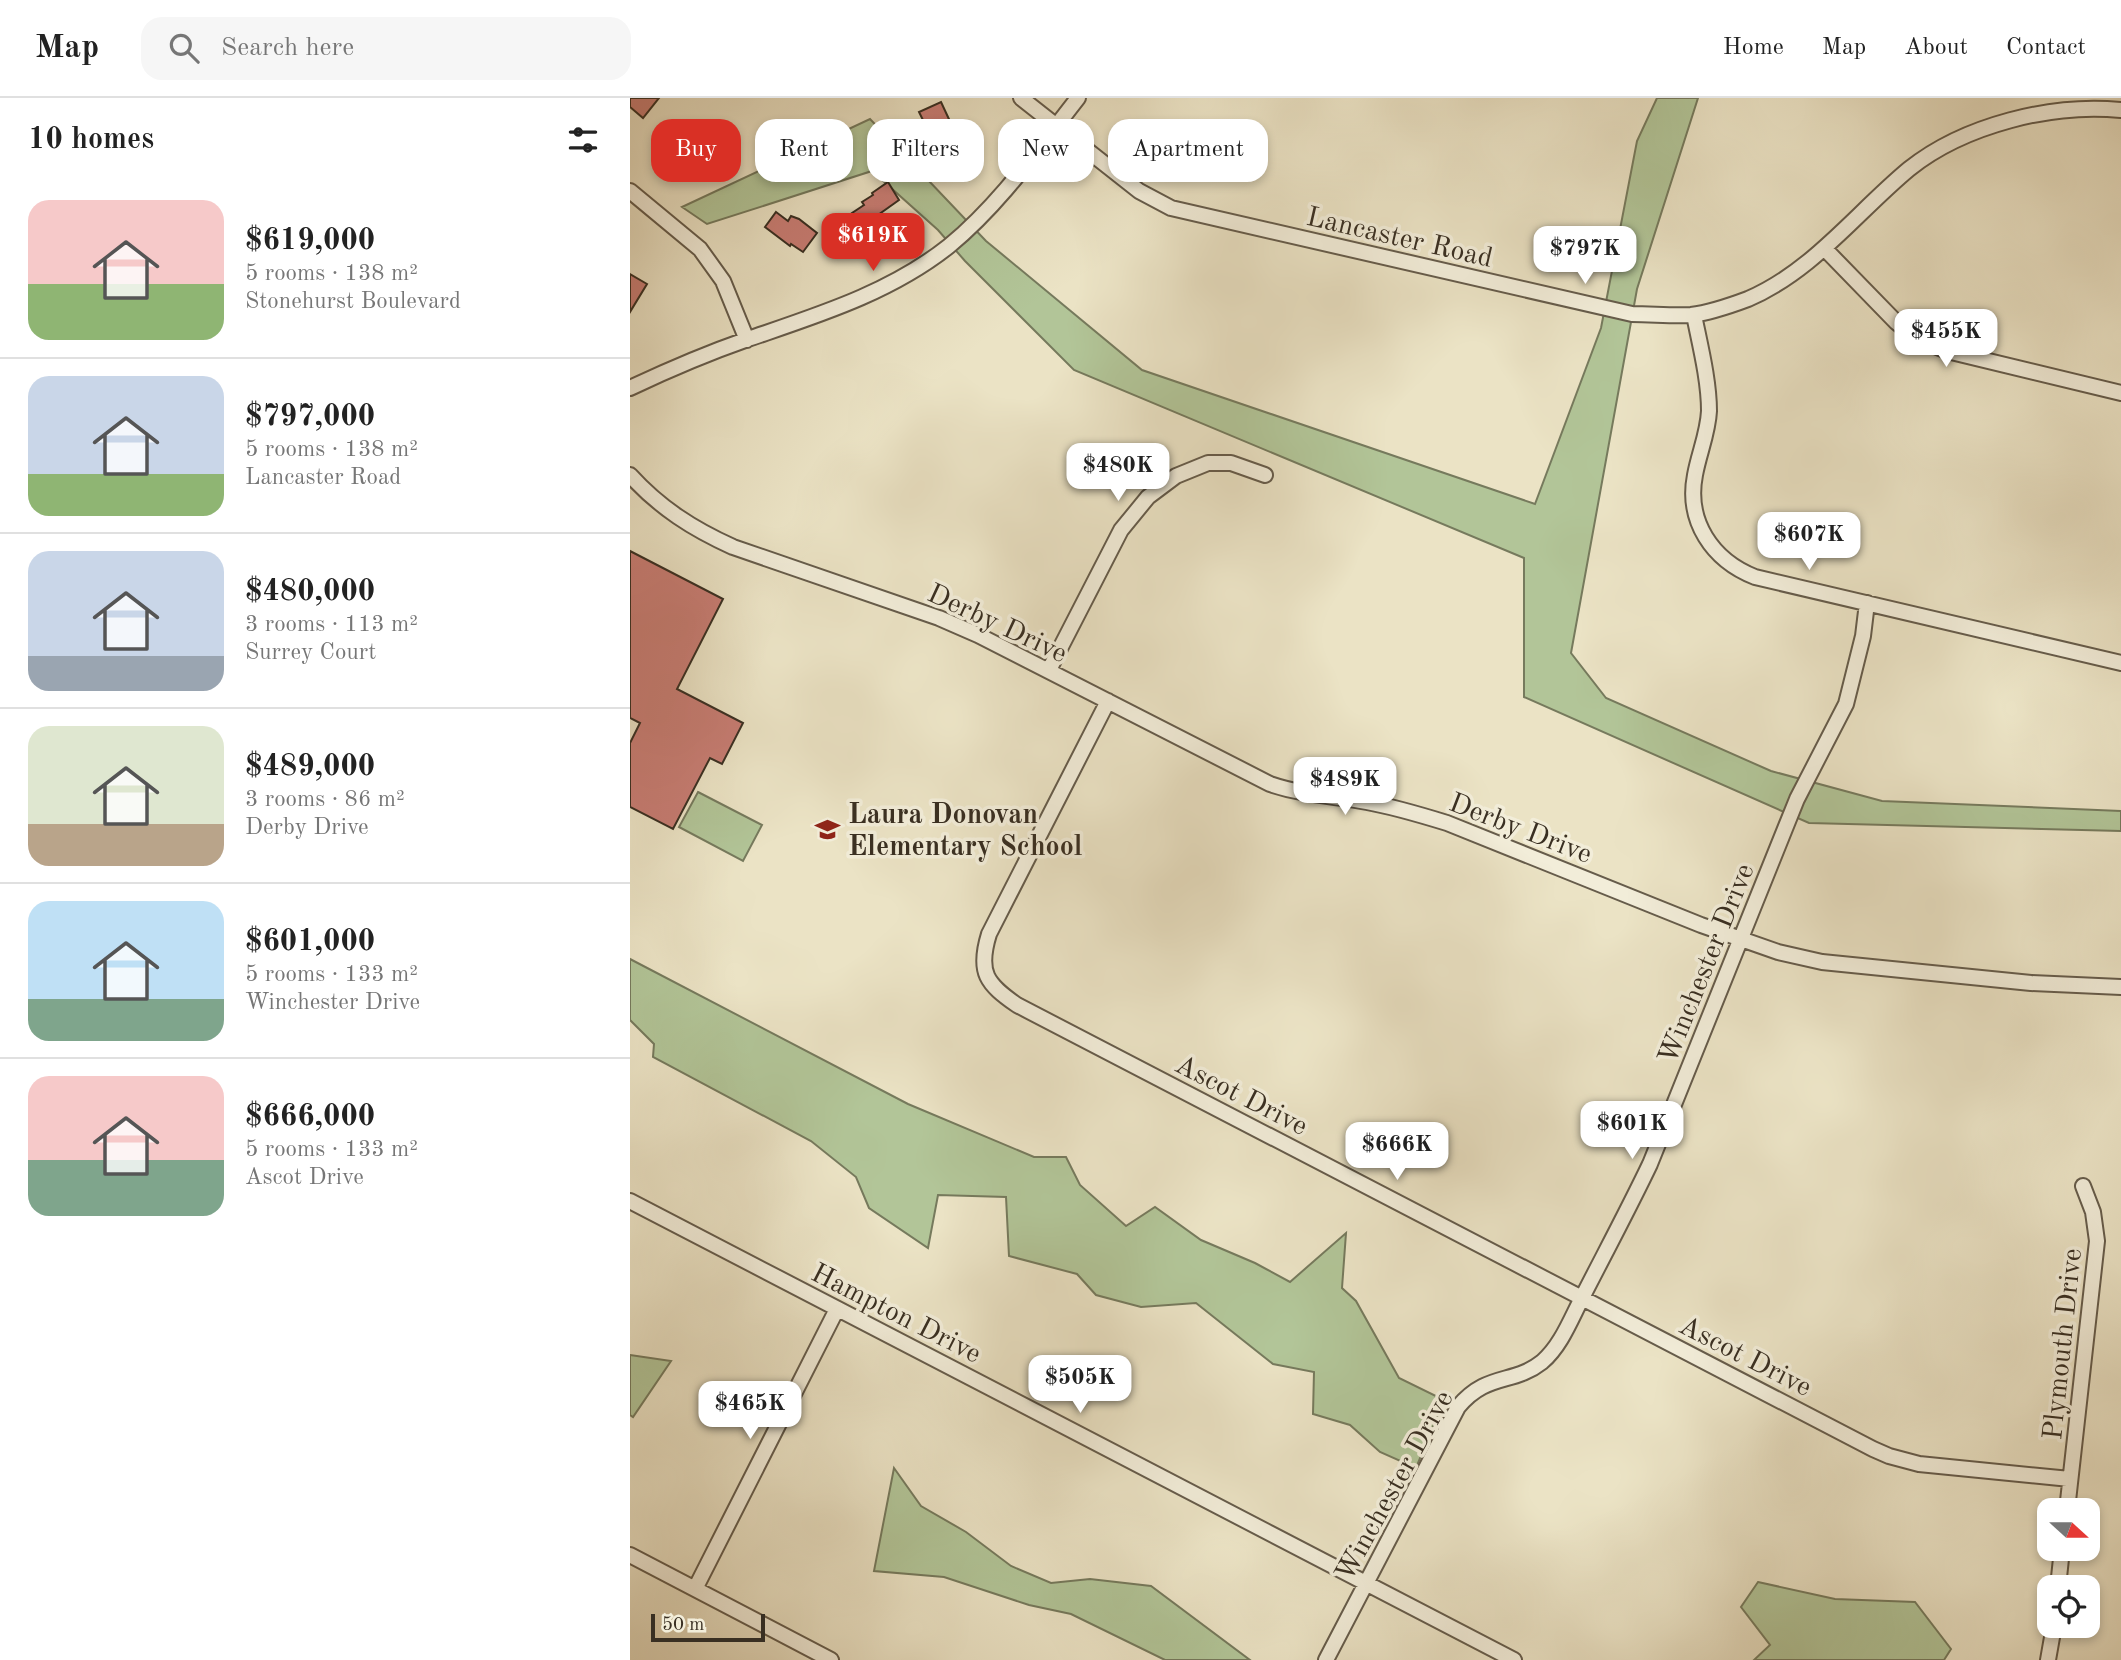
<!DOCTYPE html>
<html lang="en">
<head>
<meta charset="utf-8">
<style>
  :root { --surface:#fff; --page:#f6f6f6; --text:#222; --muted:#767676; --line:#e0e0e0; --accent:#d93025 }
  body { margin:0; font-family:"Old Standard TT",serif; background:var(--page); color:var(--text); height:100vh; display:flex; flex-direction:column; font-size:26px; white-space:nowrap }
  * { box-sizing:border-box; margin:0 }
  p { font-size:23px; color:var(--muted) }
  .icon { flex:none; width:38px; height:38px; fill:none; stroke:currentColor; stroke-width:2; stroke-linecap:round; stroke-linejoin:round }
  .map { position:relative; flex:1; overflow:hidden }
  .details { display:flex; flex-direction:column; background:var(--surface); width:630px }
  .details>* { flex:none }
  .top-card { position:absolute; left:21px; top:21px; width:665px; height:63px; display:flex; gap:14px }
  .needle { width:46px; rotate:111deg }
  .fabs { position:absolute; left:1407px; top:1400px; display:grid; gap:14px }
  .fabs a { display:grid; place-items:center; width:63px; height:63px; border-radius:14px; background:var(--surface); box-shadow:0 4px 10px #0003; font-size:35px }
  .scale { position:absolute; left:21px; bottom:18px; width:114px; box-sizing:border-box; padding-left:7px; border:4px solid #392f22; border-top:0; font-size:19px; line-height:24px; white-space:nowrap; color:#392f22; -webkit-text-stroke:5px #f2edd9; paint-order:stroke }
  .price { position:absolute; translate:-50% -60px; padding:0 16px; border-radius:14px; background:#fff; color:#222; font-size:23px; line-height:46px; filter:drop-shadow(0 2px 4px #0008) }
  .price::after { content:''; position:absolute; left:50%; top:42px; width:21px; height:16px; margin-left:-10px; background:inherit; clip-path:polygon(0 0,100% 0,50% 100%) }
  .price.current { background:var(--accent); color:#fff }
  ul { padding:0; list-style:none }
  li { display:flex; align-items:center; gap:21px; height:175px; padding:0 28px }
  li+li { border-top:2px solid var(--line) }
  li span { display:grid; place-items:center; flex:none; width:196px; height:140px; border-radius:21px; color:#555 }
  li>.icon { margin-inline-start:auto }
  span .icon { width:84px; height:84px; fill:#fffc; stroke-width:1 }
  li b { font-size:30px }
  h2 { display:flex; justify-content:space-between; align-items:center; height:84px; padding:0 28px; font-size:30px }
  .pill { padding:0 24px; border-radius:21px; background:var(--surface); box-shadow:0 4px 10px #0003; font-size:24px; line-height:63px }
  .pill.current { background:var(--accent); color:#fff }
  header { display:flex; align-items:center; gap:42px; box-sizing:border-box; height:98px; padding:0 35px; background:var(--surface); border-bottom:2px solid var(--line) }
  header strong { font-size:33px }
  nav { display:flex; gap:38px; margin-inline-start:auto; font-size:24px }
  .search { width:490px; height:63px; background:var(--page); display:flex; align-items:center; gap:18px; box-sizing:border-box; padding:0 24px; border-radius:21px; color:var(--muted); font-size:26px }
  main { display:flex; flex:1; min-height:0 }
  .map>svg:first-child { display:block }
  .green { fill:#b2c598; stroke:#767a5d; stroke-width:2 }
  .building { fill:#c87d74; stroke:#392f22; stroke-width:2 }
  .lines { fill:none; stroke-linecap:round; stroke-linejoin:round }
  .minor-casing { stroke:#665c4b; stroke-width:18 }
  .minor { stroke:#f2edd9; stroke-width:14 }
  .labels { text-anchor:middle; stroke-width:7; stroke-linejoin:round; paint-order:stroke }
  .street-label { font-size:28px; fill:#392f22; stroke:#f2edd9 }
  .poi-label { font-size:28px; font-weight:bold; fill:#392f22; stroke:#f2edd9; text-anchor:start }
</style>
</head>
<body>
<header>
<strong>Map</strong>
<div class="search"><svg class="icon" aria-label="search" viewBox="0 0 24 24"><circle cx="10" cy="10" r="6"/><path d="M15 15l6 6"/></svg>Search here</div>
<nav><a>Home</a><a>Map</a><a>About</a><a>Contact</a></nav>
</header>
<main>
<section class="details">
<h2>10 homes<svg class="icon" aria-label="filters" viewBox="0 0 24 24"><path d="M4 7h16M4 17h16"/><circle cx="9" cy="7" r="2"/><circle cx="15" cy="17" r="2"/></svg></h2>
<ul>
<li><span style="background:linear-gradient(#f6c9c9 60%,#8fb573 0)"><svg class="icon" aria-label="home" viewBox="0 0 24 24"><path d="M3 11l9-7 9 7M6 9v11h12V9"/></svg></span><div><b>$619,000</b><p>5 rooms · 138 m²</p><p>Stonehurst Boulevard</p></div></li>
<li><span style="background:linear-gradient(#c9d6e8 70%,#8fb573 0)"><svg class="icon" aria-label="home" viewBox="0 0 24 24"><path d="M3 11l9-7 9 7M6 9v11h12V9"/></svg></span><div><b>$797,000</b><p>5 rooms · 138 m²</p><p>Lancaster Road</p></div></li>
<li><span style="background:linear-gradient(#c9d6e8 75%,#9aa5b1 0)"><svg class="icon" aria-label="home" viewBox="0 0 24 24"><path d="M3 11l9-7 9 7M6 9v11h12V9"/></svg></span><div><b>$480,000</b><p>3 rooms · 113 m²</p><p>Surrey Court</p></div></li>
<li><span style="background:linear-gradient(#dfe7d0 70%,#b9a48a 0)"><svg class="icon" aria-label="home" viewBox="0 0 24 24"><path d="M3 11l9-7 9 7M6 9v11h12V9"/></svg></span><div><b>$489,000</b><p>3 rooms · 86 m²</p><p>Derby Drive</p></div></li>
<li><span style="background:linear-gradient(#bfe0f5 70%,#7fa58c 0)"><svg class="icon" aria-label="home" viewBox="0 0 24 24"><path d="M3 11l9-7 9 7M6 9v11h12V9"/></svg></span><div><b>$601,000</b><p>5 rooms · 133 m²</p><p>Winchester Drive</p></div></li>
<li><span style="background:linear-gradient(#f6c9c9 60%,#7fa58c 0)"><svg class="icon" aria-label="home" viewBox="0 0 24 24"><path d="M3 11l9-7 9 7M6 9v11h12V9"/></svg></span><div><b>$666,000</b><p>5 rooms · 133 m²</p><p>Ascot Drive</p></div></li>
</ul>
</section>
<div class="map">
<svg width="1491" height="1562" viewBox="0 0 1491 1562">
  <rect width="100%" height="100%" fill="#ebe3c5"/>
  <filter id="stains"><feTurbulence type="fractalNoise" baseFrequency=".00286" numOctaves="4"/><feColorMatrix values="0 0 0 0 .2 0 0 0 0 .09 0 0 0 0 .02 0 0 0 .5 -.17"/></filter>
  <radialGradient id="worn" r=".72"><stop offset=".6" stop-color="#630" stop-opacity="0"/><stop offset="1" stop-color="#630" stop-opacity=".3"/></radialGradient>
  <path class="green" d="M1027,0h41l-61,191 -66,364 35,45 165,73 111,30 239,10v20l-312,-8 -285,-126v-139l-450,-188 -109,-109 -27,-31 -66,-59 -165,53 -25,-17 188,-88 116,122 156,129 393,134 66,-176 36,-187z
    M68,694l64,33 -19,36 -64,-34z
    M0,861l278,145 126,53h32l14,28 46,41 29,-19 46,33 54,23 35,19 56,-49 -4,55 14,13 43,77 45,22 -28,68 -36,-16 -30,-27 -37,-11 1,-42 -41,-8 -77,-61 -55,4 -45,-12 -19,-21 -68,-18 -3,-59 -68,-2 -10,53 -59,-40 -13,-31 -45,-36 -158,-84 1,-13 -24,-24z
    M0,1257l41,6 -38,56 -3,-2z
    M264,1370l27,38 45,26 45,34 40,17 39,-4 61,7 99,74h-85l-94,-46 -42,-9 -85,-28 -70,-6z
    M1128,1484l77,17 80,3 36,47 -7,11h-190l16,-15 -29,-38z"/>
  <path class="building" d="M0,0h29l-16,20 -13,-11z
    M311,4l13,28 -3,1 7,16 -5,2 1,2 -13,6 -22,-45z
    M54,28l12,9 6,-5 23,18 -14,19 -38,-27z
    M258,84l11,18 -38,27 -9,-14 12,-8 -2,-3 11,-7 -1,-2z
    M146,114l12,9 3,-5 8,3 18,14 -14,19 -12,-8 -1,2 -25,-19z
    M0,176l17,10 -17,28z
    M0,453l93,48 -46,90 66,34 -21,41 -12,-6 -37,71 -43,-22v-64l10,-20 -10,-5z"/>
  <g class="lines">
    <defs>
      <path id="minor" d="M391,0l118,93 32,17 461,106c20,0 40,2 59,1 17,-2 41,-10 57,-16 65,-28 108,-86 161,-130 55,-44 143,-66 212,-59
        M0,93l70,58 23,32 24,59
        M1194,150l72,74 21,17 30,12 174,42
        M1064,217c6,30 15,65 15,96 -1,22 -10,42 -14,64 -9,46 17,85 60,102l366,86
        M0,290c38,-18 78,-35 118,-49 70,-24 142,-46 201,-93 51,-42 89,-97 129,-148
        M0,377c30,33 63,54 103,72l206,71 39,17 292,149c32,11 64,12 97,18 28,5 54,13 80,21l254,102 77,27 44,10 209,21 90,4
        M419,572l72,-140 27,-33 28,-21 32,-13h23l34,12
        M478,603l-119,233c-12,39 -2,50 28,71l856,444 16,7 30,8 151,15
        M0,1103l884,459
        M1437,1412l30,-269 -4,-29 -10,-26
        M0,1457l201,105
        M1428,1489l4,-38
        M65,1491l142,-280
        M696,1562l132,-253c29,-35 55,-22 84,-45 20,-17 30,-46 42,-68 22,-43 45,-86 66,-130l147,-365 49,-95 17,-68 4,-33
        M1418,1562l6,-34"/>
    </defs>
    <use href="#minor" class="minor-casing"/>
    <use href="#minor" class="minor"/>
  </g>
  <defs>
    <symbol id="school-bare" viewBox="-9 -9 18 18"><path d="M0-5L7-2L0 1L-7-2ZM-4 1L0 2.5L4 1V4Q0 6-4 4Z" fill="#8f2418" stroke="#f2edd9" stroke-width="2.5" paint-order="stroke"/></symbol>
  </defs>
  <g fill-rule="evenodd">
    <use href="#school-bare" x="180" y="714" width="35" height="35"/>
  </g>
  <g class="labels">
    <g class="street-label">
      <text transform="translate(770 138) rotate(13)" y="10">Lancaster Road</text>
      <text transform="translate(368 524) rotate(25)" y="10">Derby Drive</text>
      <text transform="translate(891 729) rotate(21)" y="10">Derby Drive</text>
      <text transform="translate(1075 865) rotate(-68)" y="10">Winchester Drive</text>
      <text transform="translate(612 996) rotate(27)" y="10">Ascot Drive</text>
      <text transform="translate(267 1214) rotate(27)" y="10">Hampton Drive</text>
      <text transform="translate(1431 1246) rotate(-84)" y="10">Plymouth Drive</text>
      <text transform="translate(1116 1257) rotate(27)" y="10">Ascot Drive</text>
      <text transform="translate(763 1387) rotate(-61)" y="10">Winchester Drive</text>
    </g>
    <g class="poi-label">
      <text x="218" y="725">Laura Donovan<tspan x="218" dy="32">Elementary School</tspan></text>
    </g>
  </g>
  <rect width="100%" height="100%" filter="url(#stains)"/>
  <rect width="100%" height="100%" fill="url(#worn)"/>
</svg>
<div class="fabs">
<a><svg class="needle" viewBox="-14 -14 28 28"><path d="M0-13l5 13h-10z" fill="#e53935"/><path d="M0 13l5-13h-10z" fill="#767676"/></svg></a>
<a><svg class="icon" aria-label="locate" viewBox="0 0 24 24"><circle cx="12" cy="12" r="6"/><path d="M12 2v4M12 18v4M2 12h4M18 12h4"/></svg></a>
</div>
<div class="scale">50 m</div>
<b class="price current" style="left:243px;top:175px">$619K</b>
<b class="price" style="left:955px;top:188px">$797K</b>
<b class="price" style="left:1316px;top:271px">$455K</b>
<b class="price" style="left:488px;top:405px">$480K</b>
<b class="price" style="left:1179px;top:474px">$607K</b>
<b class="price" style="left:715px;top:719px">$489K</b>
<b class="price" style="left:1002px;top:1063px">$601K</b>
<b class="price" style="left:767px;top:1084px">$666K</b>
<b class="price" style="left:450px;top:1317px">$505K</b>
<b class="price" style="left:120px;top:1343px">$465K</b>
<div class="top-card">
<a class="pill current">Buy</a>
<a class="pill">Rent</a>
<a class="pill">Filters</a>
<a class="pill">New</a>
<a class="pill">Apartment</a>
</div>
</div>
</main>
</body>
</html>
